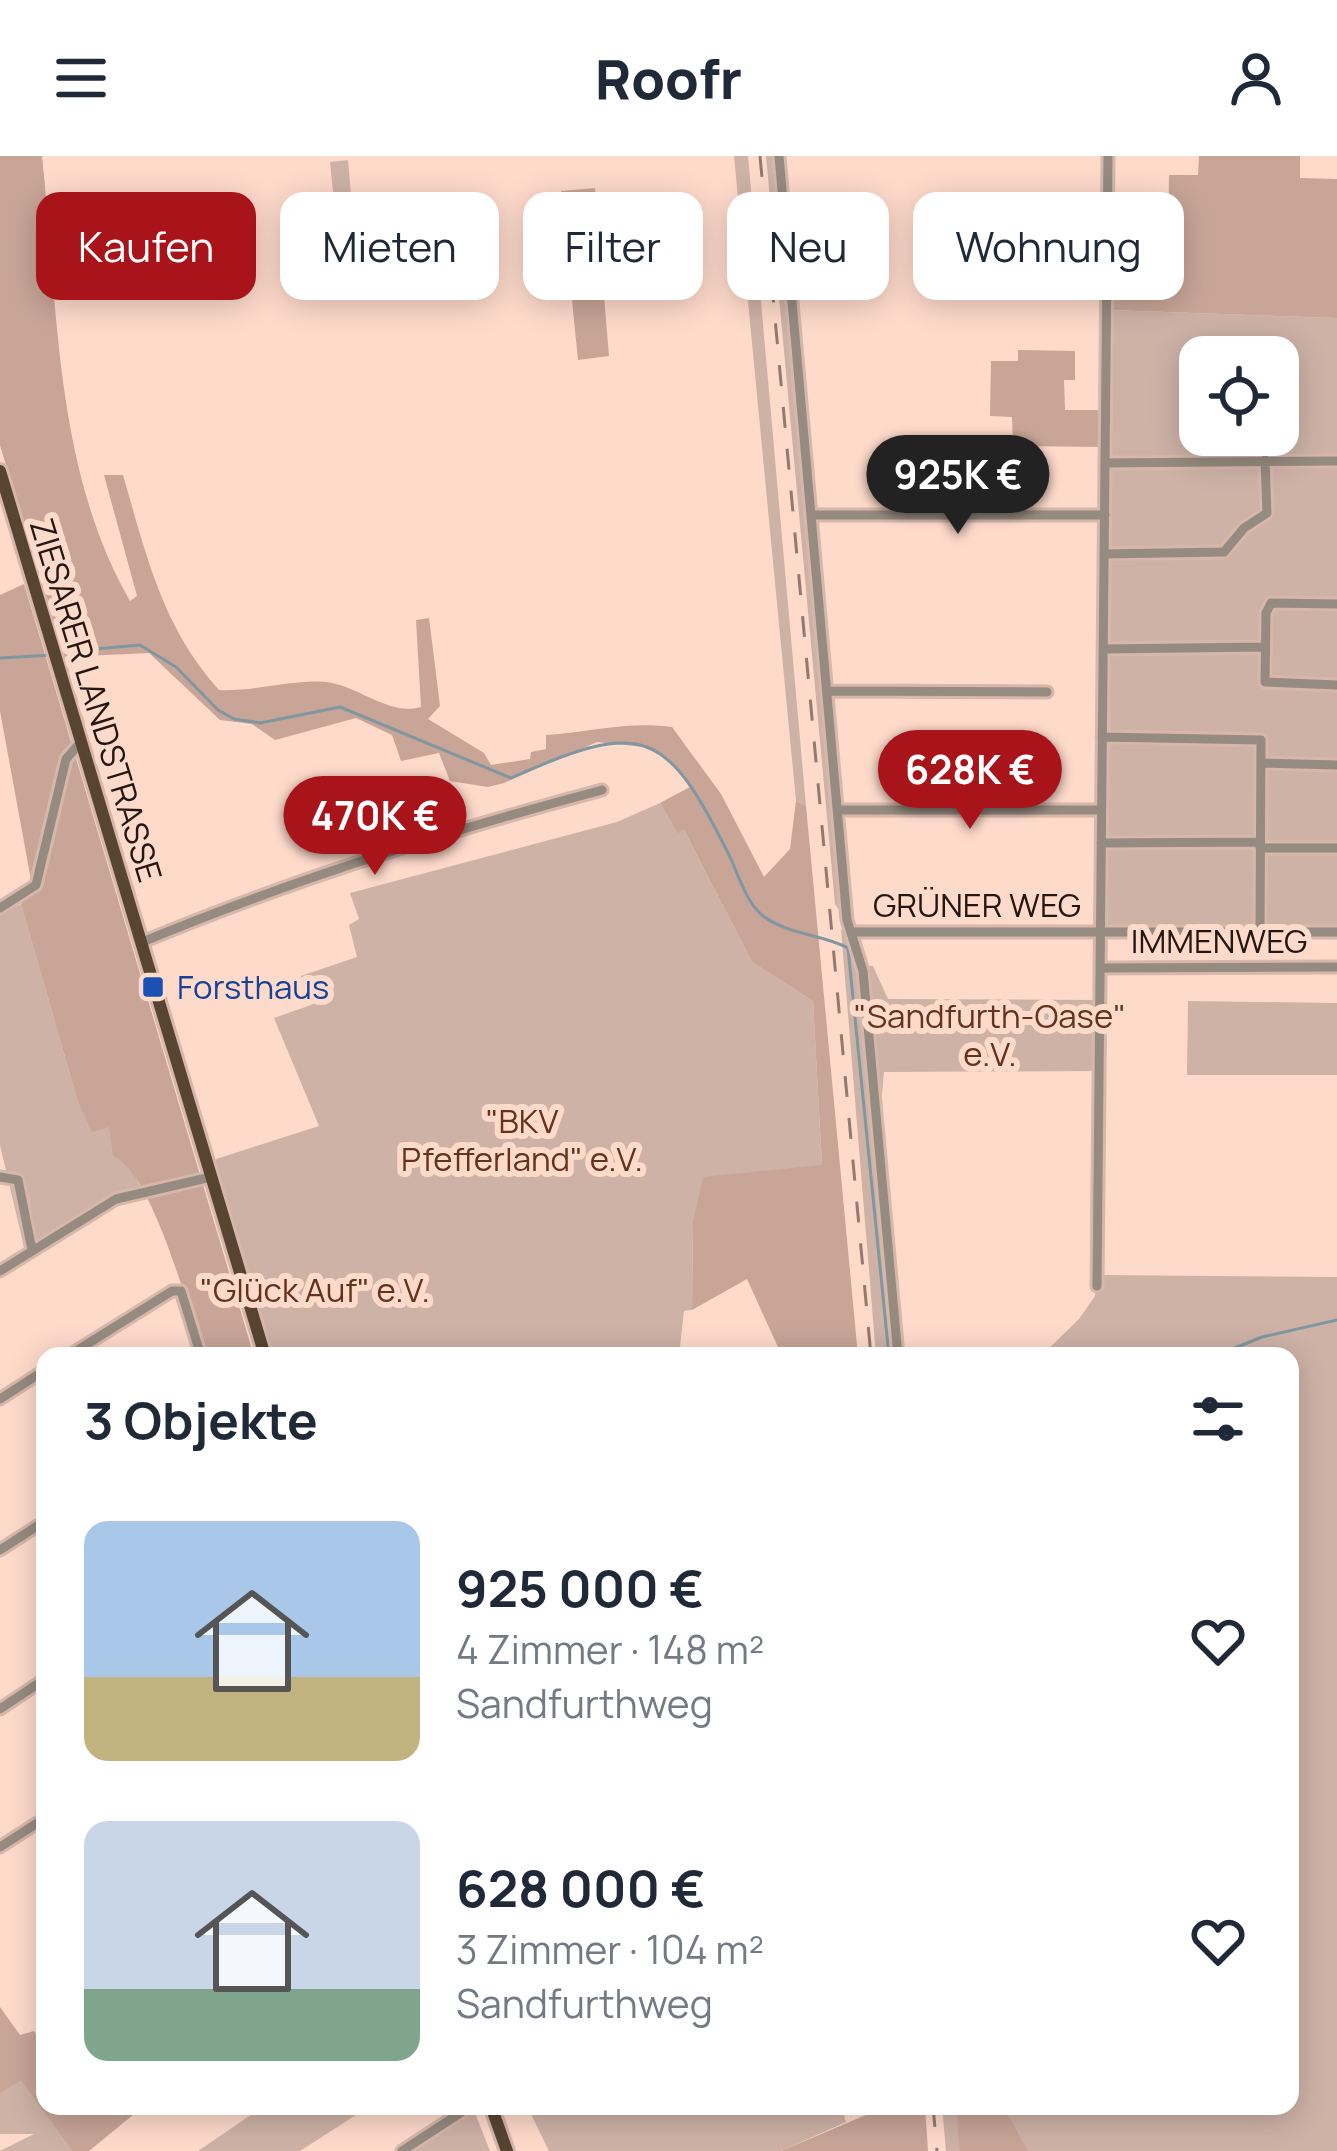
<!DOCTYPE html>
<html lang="de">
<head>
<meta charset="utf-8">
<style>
  :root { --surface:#fff; --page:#f6f6f7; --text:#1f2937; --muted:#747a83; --accent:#a9141a }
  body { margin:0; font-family:Manrope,sans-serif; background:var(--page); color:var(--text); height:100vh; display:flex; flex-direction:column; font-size:45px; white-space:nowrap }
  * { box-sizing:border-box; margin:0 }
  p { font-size:39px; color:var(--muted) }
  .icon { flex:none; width:66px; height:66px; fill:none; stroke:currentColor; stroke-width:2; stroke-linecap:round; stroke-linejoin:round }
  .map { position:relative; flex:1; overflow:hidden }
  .side { position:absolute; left:36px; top:1191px; width:1263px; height:768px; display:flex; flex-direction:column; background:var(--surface); border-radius:24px; box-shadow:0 6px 30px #0003 }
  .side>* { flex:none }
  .banner { position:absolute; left:36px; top:36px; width:1266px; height:108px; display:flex; gap:24px }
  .controls { position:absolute; left:1179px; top:180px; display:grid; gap:24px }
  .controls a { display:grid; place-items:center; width:120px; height:120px; border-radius:24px; background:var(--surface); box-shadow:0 6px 30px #0003; font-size:60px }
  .price { position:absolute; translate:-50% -102px; padding:0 27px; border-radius:42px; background:var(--accent); color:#fff; font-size:39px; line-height:78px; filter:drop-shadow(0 3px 6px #0008) }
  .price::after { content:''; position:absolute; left:50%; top:72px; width:36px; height:27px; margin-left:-18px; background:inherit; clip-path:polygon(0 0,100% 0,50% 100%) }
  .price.current { background:#222; color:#fff }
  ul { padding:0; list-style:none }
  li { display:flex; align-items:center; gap:36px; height:300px; padding:0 48px }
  li span { display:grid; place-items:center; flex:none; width:336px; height:240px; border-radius:24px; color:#555 }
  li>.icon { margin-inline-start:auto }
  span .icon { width:144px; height:144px; fill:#fffc; stroke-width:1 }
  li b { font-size:51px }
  h2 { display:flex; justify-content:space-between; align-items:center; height:144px; padding:0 48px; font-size:51px }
  .chip { padding:0 42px; border-radius:24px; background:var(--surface); box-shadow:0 6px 30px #0003; font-size:42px; line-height:108px }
  .chip.current { background:var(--accent); color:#fff }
  header { display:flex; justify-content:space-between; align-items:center; height:156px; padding:0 48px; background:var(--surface); font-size:54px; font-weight:800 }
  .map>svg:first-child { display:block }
  .green { fill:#ceb2a6; fill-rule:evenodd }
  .forest { fill:#c8a597 }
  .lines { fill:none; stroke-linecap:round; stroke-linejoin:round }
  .stream { stroke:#8097a1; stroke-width:3 }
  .minor-casing { stroke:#d7b7aa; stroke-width:15 }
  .major-casing { stroke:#d7b7aa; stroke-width:18 }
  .minor { stroke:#968b80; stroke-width:9 }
  .major { stroke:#574532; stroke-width:12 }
  .rail { stroke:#927a6f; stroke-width:3; stroke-dasharray:21 21; stroke-linecap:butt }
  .transit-dot { fill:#1a4fb4; stroke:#fedacb; stroke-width:4.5 }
  .labels { text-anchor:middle; stroke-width:12; stroke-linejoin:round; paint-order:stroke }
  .street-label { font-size:33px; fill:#241712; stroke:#fedacb }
  .transit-label { font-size:33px; fill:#164399; stroke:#fedacb; text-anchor:start }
  .park-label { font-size:33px; fill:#63331e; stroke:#fedacb }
</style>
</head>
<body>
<header><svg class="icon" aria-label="menu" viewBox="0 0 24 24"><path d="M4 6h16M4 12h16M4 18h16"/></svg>Roofr<svg class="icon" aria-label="person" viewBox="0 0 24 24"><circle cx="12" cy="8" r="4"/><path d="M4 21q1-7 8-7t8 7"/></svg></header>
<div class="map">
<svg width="1337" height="1995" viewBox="0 0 1337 1995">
  <rect width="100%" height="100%" fill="#fedacb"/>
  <path class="green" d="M734,0h14l58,650 -10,-5z
    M766,0h9l66,757 -6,-9z
    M348,4l11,127 -16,3 -13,-128z
    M1110,154l227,8v612l-232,-3zM1200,201h78v78h-78z
    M660,647l18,29 6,-2 68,132 61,39 9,165 -129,56 -1,88 -8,1 -5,45h-408l-58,-196 106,-34 -45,-108 37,-13 -3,-11 -13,4 -6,-18 68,-23 -8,-32 10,-6 -9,-26 267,-71z
    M21,748l56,195 32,27 32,62 -22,6 -95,53 -24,-102v-231z
    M841,773l9,7 10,32 35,388h-19z
    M865,810h8l15,33 209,1 -1,71 -212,1 -4,44z
    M1188,845l149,2v72h-150z
    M1100,1119l237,2v874h-391l-4,-45h348v-750h-249l38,-37 16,-23z
    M21,1923l51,72h-72l34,-17h-34v-40z
    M264,1950h106l-70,45h-102z
    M527,1950h314l5,16 -65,29h-232z
    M473,1952l17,43h-82z"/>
  <path class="forest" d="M0,0h42c16,148 12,313 88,445l7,-5 -33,-121h19c23,79 39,152 96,215 36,2 82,-13 113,-7 30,6 59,33 89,24l-5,-87 13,-2 11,88 -12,13 56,34 7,12 39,-6 1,-7 15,-3v-14c44,-3 82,-14 126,-8l49,67 43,83 26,-28 6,-48 10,5 52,550h-76l-35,-77 -55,31 1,-88 10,-45 119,-12 -9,-164 -61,-39 -68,-132 -6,3 -18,-30 30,-16 -22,-29 -25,-11 -46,-5 -93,41 -16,4 -38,-6 -11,-28 -38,8 -9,-26 -36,-17 -81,22 -23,-16 -32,-4 -71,-67 -87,4 -62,-212z
    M1199,0h101v22l37,1v139l-227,-8 1,-61 57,1 1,-75h29z
    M595,32l14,168 -31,4 -17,-169z
    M1018,194l57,1v29h-11l1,30h37v37l-89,-1 -1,-29 -22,-1 1,-55h27z
    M24,428l230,772h-51c-13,-42 -51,-185 -90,-200l-4,-29 -17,5 -15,-33 -56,-195 10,-24 -31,-169v-116z
    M0,1851l20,28 14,-4 11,16v59h99l-55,45h-17l-51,-71 -21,14z
    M872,1950h53l3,45h-147l92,-39z
    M956,1950h47l25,45h-68z"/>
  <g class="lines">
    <path class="stream" d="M61,496l79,-7 36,22 42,43 16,9 26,4 80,-16 171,71c134,-60 156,-49 220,81 8,18 16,44 31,56 25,20 61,19 86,33l41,408
      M0,502l52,-3
      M1215,1200l47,-19 75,-17"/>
    <defs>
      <path id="minor" d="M779,0l68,764 16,51 35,385
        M1105,307l232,-2
        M812,359h293
        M1104,398l120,-2 20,-24 23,-15 -2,-53
        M1337,448l-66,-1 -5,10 -1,69 72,3
        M1103,493l161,-2
        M827,535l220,1
        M1102,581l159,3 -1,191
        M1261,607l76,2
        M839,654h262
        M1101,687l159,-1
        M1260,692h77
        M0,752l36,-23 30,-126 14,-16
        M853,776h484
        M140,787c151,-63 304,-111 462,-153
        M1101,812l236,-1
        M0,1021l18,3 14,70
        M0,1115l116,-72 95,-22
        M1097,1130l11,-1130
        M68,1200l104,-65h9l20,65
        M0,1243l45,-29
        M0,1394l45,-29
        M0,1553l45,-30
        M0,1691l45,-29
        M402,1995l69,-45"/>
      <path id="major" d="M0,315l265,885
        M491,1950l16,45"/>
    </defs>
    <use href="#minor" class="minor-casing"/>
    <use href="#major" class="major-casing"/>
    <use href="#minor" class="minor"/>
    <use href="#major" class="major"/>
    <path class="rail" d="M760,0l111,1200
      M933,1950l4,45"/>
  </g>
  <rect class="transit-dot" x="141" y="819" width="24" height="24" rx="6"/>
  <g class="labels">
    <g class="street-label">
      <text transform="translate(96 544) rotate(73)" y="12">ZIESARER LANDSTRASSE</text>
      <text x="977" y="761">GRÜNER WEG</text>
      <text x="1219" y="797">IMMENWEG</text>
    </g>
    <g class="transit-label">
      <text x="177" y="843">Forsthaus</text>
    </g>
    <g class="park-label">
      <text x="990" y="872">"Sandfurth-Oase"<tspan x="990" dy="38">e.V.</tspan></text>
      <text x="522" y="977">"BKV<tspan x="522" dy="38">Pfefferland" e.V.</tspan></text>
      <text x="315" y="1146">"Glück Auf" e.V.</text>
    </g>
  </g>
</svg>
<div class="controls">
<a><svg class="icon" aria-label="locate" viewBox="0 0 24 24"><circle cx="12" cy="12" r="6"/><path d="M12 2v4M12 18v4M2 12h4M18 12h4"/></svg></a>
</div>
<b class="price current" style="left:958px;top:381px">925K €</b>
<b class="price" style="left:970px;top:676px">628K €</b>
<b class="price" style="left:375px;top:722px">470K €</b>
<div class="banner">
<a class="chip current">Kaufen</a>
<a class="chip">Mieten</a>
<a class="chip">Filter</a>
<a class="chip">Neu</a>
<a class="chip">Wohnung</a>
</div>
<section class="side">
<h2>3 Objekte<svg class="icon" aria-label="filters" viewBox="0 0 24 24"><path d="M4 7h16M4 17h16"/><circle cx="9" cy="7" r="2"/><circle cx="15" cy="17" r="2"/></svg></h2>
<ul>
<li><span style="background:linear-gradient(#a9c7e8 65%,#c2b280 0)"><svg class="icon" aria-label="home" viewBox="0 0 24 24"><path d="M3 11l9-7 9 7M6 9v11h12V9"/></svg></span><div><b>925 000 €</b><p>4 Zimmer · 148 m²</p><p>Sandfurthweg</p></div><svg class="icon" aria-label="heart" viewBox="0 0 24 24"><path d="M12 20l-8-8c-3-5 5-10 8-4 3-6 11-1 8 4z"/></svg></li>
<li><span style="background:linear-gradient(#c9d6e8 70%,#7fa58c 0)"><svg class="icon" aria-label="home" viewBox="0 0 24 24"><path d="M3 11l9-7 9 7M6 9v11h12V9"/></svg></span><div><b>628 000 €</b><p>3 Zimmer · 104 m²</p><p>Sandfurthweg</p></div><svg class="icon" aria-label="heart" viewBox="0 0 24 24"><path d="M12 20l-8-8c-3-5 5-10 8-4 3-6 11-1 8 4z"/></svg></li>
</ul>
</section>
</div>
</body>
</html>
